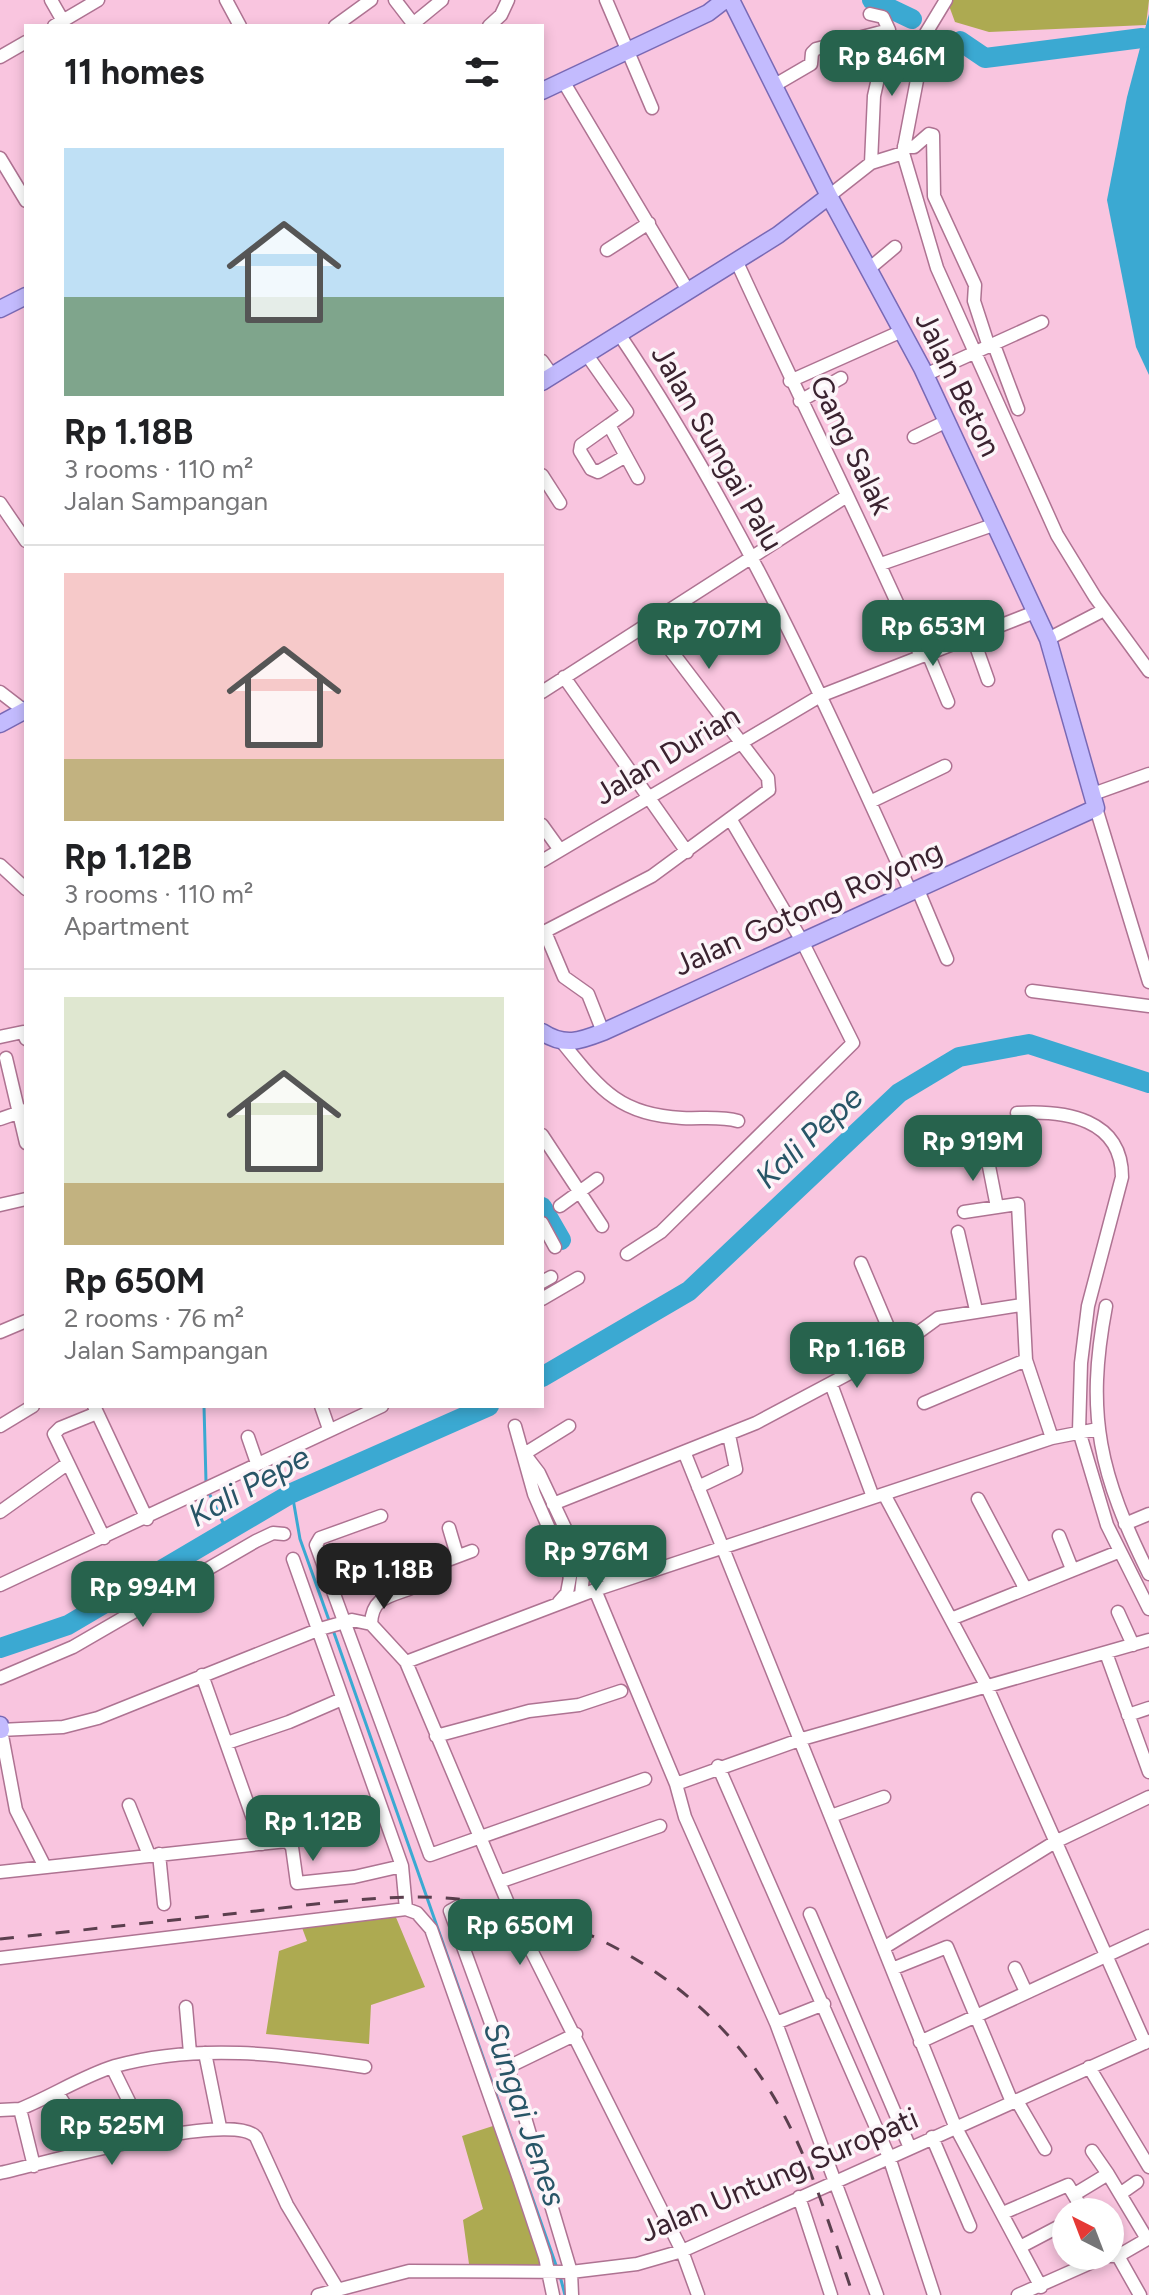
<!DOCTYPE html>
<html lang="en">
<head>
<meta charset="utf-8">
<style>
  :root { --surface:#fff; --page:#f2f2f2; --text:#202124; --muted:#757577; --line:#e0e0e0; --accent:#27634d }
  body { margin:0; font-family:Figtree,sans-serif; background:var(--page); color:var(--text); height:100vh; display:flex; flex-direction:column; font-size:30px; white-space:nowrap }
  * { box-sizing:border-box; margin:0 }
  p { font-size:26px; color:var(--muted) }
  .icon { flex:none; width:44px; height:44px; fill:none; stroke:currentColor; stroke-width:2; stroke-linecap:round; stroke-linejoin:round }
  .map { position:relative; flex:1; overflow:hidden }
  .panel { position:absolute; left:24px; top:24px; width:520px; height:1384px; display:flex; flex-direction:column; background:var(--surface); border-radius:0px; box-shadow:0 4px 12px #0003 }
  .panel>* { flex:none }
  .needle { width:52px; rotate:318deg }
  .fabs { position:absolute; left:1052px; top:2198px; display:grid; gap:16px }
  .fabs a { display:grid; place-items:center; width:72px; height:72px; border-radius:50%; background:var(--surface); box-shadow:0 4px 12px #0003; font-size:40px }
  .price { position:absolute; translate:-50% -68px; padding:0 18px; border-radius:16px; background:var(--accent); color:#fff; font-size:26px; line-height:52px; filter:drop-shadow(0 2px 4px #0008) }
  .price::after { content:''; position:absolute; left:50%; top:48px; width:24px; height:18px; margin-left:-12px; background:inherit; clip-path:polygon(0 0,100% 0,50% 100%) }
  .price.selected { background:#222; color:#fff }
  ul { padding:0; list-style:none }
  li { display:grid; align-content:center; gap:16px; height:424px; padding:0 40px }
  li+li { border-top:2px solid var(--line) }
  li span { display:grid; place-items:center; height:248px; border-radius:0px; color:#555 }
  li>.icon { margin-inline-start:auto }
  span .icon { width:144px; height:144px; fill:#fffc; stroke-width:1 }
  li b { font-size:34px }
  h2 { display:flex; justify-content:space-between; align-items:center; height:96px; padding:0 40px; font-size:34px }
  .map>svg:first-child { display:block }
  .green { fill:#adaa51 }
  .water { fill:#3ba9d2 }
  .lines { fill:none; stroke-linecap:round; stroke-linejoin:round }
  .stream { stroke:#3ba9d2; stroke-width:3 }
  .river { stroke:#3ba9d2; stroke-width:20 }
  .minor-casing { stroke:#ae7392; stroke-width:15 }
  .major-casing { stroke:#7969b5; stroke-width:19 }
  .minor { stroke:#fff; stroke-width:12 }
  .major { stroke:#c3bbfe; stroke-width:16 }
  .rail { stroke:#5b3f4e; stroke-width:3; stroke-dasharray:14 14; stroke-linecap:butt }
  .labels { text-anchor:middle; stroke-width:7; stroke-linejoin:round; paint-order:stroke }
  .street-label { font-size:30px; fill:#3b2330; stroke:#fcf5f9 }
  .water-label { font-size:32px; font-style:italic; fill:#285567; stroke:#fcf5f9 }
</style>
</head>
<body>
<div class="map">
<svg width="1149" height="2295" viewBox="0 0 1149 2295">
  <rect width="100%" height="100%" fill="#f9c5df"/>
  <path class="green" d="M950,0h199l-3,25 -157,7 -34,-10 -7,-19z
    M395,1915l30,72 -54,18 -2,39 -103,-10 13,-83 28,-10 -6,-16z
    M496,2125l46,142 -73,-3 -6,-44 20,-11 -21,-73z"/>
  <path class="water" d="M1149,14v361l-13,-28 -29,-147 20,-103z"/>
  <g class="lines">
    <path class="stream" d="M204,1406l2,76
      M209,1493l18,38
      M292,1493l8,46 30,84
      M333,1630l224,638
      M560,2276l5,19"/>
    <path class="river" d="M872,0l40,19
      M960,41l25,17 157,-20
      M542,1207l19,33
      M542,1377l147,-86 210,-198 60,-36 70,-13 120,39
      M0,1648l68,-23 224,-132 197,-87"/>
    <defs>
      <path id="minor" d="M51,0l12,21
        M226,0l14,26
        M395,0l20,26
        M606,0l46,108
        M946,0l-20,33 -23,120 34,115 120,267 38,62 54,74
        M870,14l13,3 6,13 -15,66 -3,67
        M414,23l28,-23
        M54,26l44,-26
        M335,26l36,-26
        M489,26l12,-11 7,-15
        M0,57l26,-15
        M563,81l124,208
        M775,85l36,-21 1,-11 4,-4 73,-19
        M904,146l10,1 15,-13 4,1 1,61 41,89 -1,16 15,46
        M0,158l26,43
        M829,196l42,-33 32,-10
        M607,250l42,-27
        M736,260c60,132 126,261 184,394
        M870,268l25,-21
        M619,334c118,175 206,367 292,559
        M994,345l24,64
        M587,355l40,57 -18,13 29,53
        M542,361l10,14
        M925,375l117,-53
        M790,381l112,-50
        M800,401l41,-23
        M609,425l-28,20 -1,6 11,18 7,3 28,-16
        M914,437l33,-16
        M542,475l18,28
        M0,503l26,38
        M881,564l112,-39
        M972,635l16,45
        M1048,639l56,-29
        M927,651l21,51
        M564,677l123,175
        M0,692l26,20
        M542,692l305,-196
        M1093,794l56,-20
        M870,802l75,-36
        M1096,808l53,174
        M542,825l18,25
        M542,861l278,-165 215,-84
        M0,865l26,24
        M918,890l29,69
        M545,932l19,45 24,17 15,38
        M542,933l110,-57 117,-86 -1,-12 -118,-155
        M1032,991l117,15
        M0,1037l23,-5 3,7
        M562,1042c38,47 57,73 120,76 18,1 39,-2 56,3
        M6,1058l20,85
        M1017,1113c49,-3 105,6 105,64l-34,129 -7,57 -2,68 28,94 42,84
        M0,1119l26,-9
        M542,1135l60,91
        M986,1151l11,56
        M0,1205l26,-6
        M560,1206l37,-27
        M542,1223l13,24
        M958,1232l18,78
        M627,1254l34,-22 192,-189 -51,-102 -71,-121
        M861,1263l36,85
        M542,1282l9,-5
        M542,1299l36,-21
        M1106,1306c-21,110 -6,169 43,268
        M0,1332l26,-11
        M1026,1360l26,78
        M831,1384l42,113
        M924,1403l102,-43 -8,-156 -54,8
        M94,1406l53,113
        M321,1406l8,23
        M97,1413l-37,15 -6,6 50,104
        M0,1426l33,-20
        M515,1426l19,68 36,83 -3,16 -8,9
        M248,1437l9,26
        M524,1454l45,-28
        M685,1454l270,672 86,161
        M526,1456l13,17 45,95 -3,27
        M698,1487l38,-18 -7,-34
        M884,1494l103,193 158,356
        M978,1499l47,89
        M553,1504l203,-81 141,-75 41,-30 83,-13
        M0,1512l67,-48
        M381,1516l-61,22 -4,7 114,310 215,-76
        M1125,1524l24,-10
        M449,1528l8,27
        M1059,1536l13,33
        M584,1568l34,13
        M0,1585l382,-179
        M595,1590l81,194 9,33 91,206 101,272
        M1118,1612l15,33
        M951,1619l167,-67
        M371,1624c1,-26 16,-27 38,-35l-2,-6 26,-10 -1,-7 40,-15
        M1106,1653l43,119
        M406,1662l189,-72 457,-152 46,-9
        M202,1675l60,169
        M0,1678l73,-31 183,-106 17,-8 11,1
        M1128,1715l21,-7
        M0,1730l63,-3 35,-9 222,-89 32,-9 19,4 35,38 104,246 172,343 16,44
        M1,1730l15,80 29,57
        M436,1736l93,-25 50,-6 42,-14
        M227,1743l62,-21 53,-23
        M718,1766l171,391 45,138
        M676,1784l126,-45 347,-99
        M129,1805l20,50
        M346,1805l-51,19 -8,17 5,6 5,36 57,-6 48,-11
        M831,1816l53,-19
        M159,1854l5,50
        M0,1872l287,-31
        M499,1882l161,-56
        M406,1909l11,4 14,16 88,250 26,78 8,38
        M512,1914l-53,-8 -9,5 73,200 48,161 1,23
        M810,1914l100,234
        M885,1947l170,-105 94,-45
        M0,1958l406,-49 -4,-43 -109,-307
        M1015,1968l11,24
        M892,1969l55,-22 65,155
        M186,2007l4,46
        M776,2023l48,-19
        M920,2042l229,-106
        M205,2053l15,74
        M112,2067l36,73
        M508,2067l68,-33
        M1089,2067l60,100
        M58,2094l21,32 25,-7
        M1017,2101l28,48
        M0,2110l20,-1
        M932,2137l38,89
        M1092,2151l16,23
        M34,2166l-14,-57c32,-13 63,-33 95,-43 83,-23 167,-12 250,1
        M0,2173c42,-9 233,-64 256,-36l31,68 50,83
        M1075,2194l33,-20 12,20 17,-12
        M1120,2194l27,45
        M799,2197l32,98
        M1003,2213l65,-28 16,27
        M1020,2247l38,-20
        M1110,2256h8l22,39
        M1118,2256l31,-18
        M318,2295l91,-24 162,1 66,-8 45,-13 467,-210
        M1018,2295l88,-39"/>
      <path id="major" d="M542,91l166,-78 17,-13
        M0,309l26,-13
        M542,382l236,-147 51,-39
        M0,724l26,-14
        M542,1032c23,15 38,9 61,0l493,-224 -48,-169 -126,-271 -93,-172 -98,-196
        M0,1725l1,5"/>
    </defs>
    <use href="#minor" class="minor-casing"/>
    <use href="#major" class="major-casing"/>
    <use href="#minor" class="minor"/>
    <use href="#major" class="major"/>
    <path class="rail" d="M0,1939c82,-9 165,-18 247,-27 54,-6 109,-14 163,-15 140,-2 278,69 355,186 42,64 64,141 88,212"/>
  </g>
  <g class="labels">
    <g class="street-label">
      <text transform="translate(958 384) rotate(64)" y="10">Jalan Beton</text>
      <text transform="translate(851 445) rotate(64)" y="10">Gang Salak</text>
      <text transform="translate(717 448) rotate(60)" y="10">Jalan Sungai Palu</text>
      <text transform="translate(667 755) rotate(-31)" y="10">Jalan Durian</text>
      <text transform="translate(808 908) rotate(-24)" y="10">Jalan Gotong Royong</text>
      <text transform="translate(779 2175) rotate(-23)" y="10">Jalan Untung Suropati</text>
    </g>
    <g class="water-label">
      <text transform="translate(809 1137) rotate(-43)" y="11">Kali Pepe</text>
      <text transform="translate(249 1486) rotate(-29)" y="11">Kali Pepe</text>
      <text transform="translate(525 2114) rotate(71)" y="11">Sungai Jenes</text>
    </g>
  </g>
</svg>
<div class="fabs">
<a><svg class="needle" viewBox="-14 -14 28 28"><path d="M0-13l5 13h-10z" fill="#e53935"/><path d="M0 13l5-13h-10z" fill="#757577"/></svg></a>
</div>
<b class="price" style="left:892px;top:98px">Rp 846M</b>
<b class="price" style="left:933px;top:668px">Rp 653M</b>
<b class="price" style="left:709px;top:671px">Rp 707M</b>
<b class="price" style="left:973px;top:1183px">Rp 919M</b>
<b class="price" style="left:857px;top:1390px">Rp 1.16B</b>
<b class="price" style="left:596px;top:1593px">Rp 976M</b>
<b class="price selected" style="left:384px;top:1611px">Rp 1.18B</b>
<b class="price" style="left:143px;top:1629px">Rp 994M</b>
<b class="price" style="left:313px;top:1863px">Rp 1.12B</b>
<b class="price" style="left:520px;top:1967px">Rp 650M</b>
<b class="price" style="left:112px;top:2167px">Rp 525M</b>
<section class="panel">
<h2>11 homes<svg class="icon" aria-label="filters" viewBox="0 0 24 24"><path d="M4 7h16M4 17h16"/><circle cx="9" cy="7" r="2"/><circle cx="15" cy="17" r="2"/></svg></h2>
<ul>
<li><span style="background:linear-gradient(#bfe0f5 60%,#7fa58c 0)"><svg class="icon" aria-label="home" viewBox="0 0 24 24"><path d="M3 11l9-7 9 7M6 9v11h12V9"/></svg></span><div><b>Rp 1.18B</b><p>3 rooms · 110 m²</p><p>Jalan Sampangan</p></div></li>
<li><span style="background:linear-gradient(#f6c9c9 75%,#c2b280 0)"><svg class="icon" aria-label="home" viewBox="0 0 24 24"><path d="M3 11l9-7 9 7M6 9v11h12V9"/></svg></span><div><b>Rp 1.12B</b><p>3 rooms · 110 m²</p><p>Apartment</p></div></li>
<li><span style="background:linear-gradient(#dfe7d0 75%,#c2b280 0)"><svg class="icon" aria-label="home" viewBox="0 0 24 24"><path d="M3 11l9-7 9 7M6 9v11h12V9"/></svg></span><div><b>Rp 650M</b><p>2 rooms · 76 m²</p><p>Jalan Sampangan</p></div></li>
</ul>
</section>
</div>
</body>
</html>
